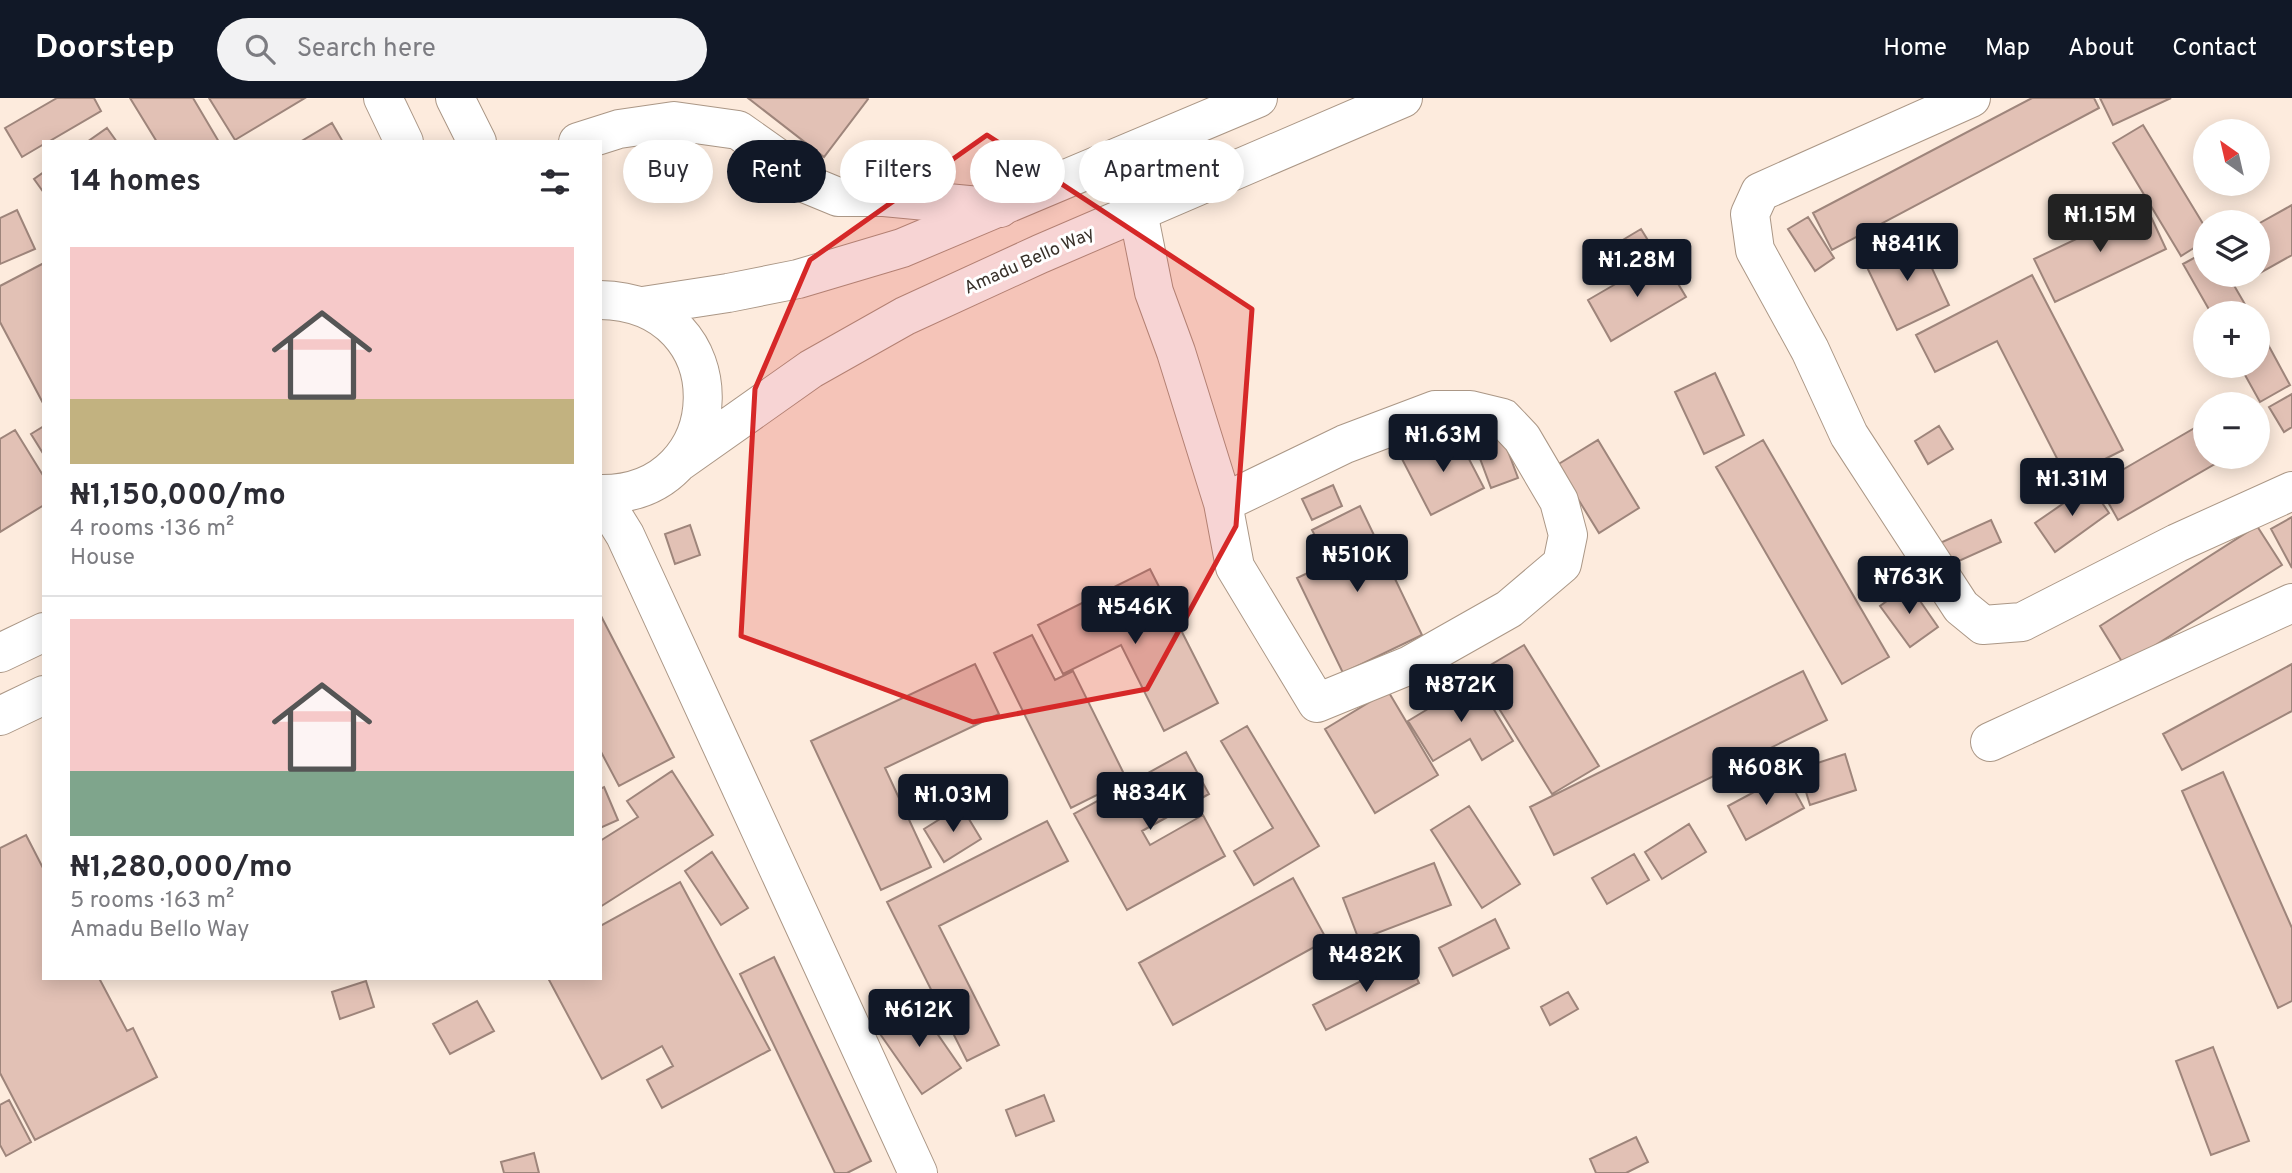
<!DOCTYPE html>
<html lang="en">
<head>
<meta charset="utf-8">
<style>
  :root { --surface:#fff; --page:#f2f2f3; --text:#2b2b33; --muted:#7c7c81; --line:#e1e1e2; --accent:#111827 }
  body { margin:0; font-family:Overpass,sans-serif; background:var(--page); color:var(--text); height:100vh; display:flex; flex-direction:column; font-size:26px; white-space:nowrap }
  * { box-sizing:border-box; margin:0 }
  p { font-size:23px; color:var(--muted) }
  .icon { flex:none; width:38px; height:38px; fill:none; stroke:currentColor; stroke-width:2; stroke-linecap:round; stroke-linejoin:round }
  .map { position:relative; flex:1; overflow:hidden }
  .panel { position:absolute; left:42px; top:42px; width:560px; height:840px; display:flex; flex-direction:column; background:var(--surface); border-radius:0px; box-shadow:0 4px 18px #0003 }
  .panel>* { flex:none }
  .hud { position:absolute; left:623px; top:42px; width:665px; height:63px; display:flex; gap:14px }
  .needle { width:46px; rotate:326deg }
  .buttons { position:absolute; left:2193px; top:21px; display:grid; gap:14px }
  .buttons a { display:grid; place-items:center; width:77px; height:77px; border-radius:50%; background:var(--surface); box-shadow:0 4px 18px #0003; font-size:35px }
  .price { position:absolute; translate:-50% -60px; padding:0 16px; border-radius:7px; background:var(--accent); color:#fff; font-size:23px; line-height:46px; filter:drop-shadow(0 2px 4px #0008) }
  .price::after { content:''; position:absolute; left:50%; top:42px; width:21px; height:16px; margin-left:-10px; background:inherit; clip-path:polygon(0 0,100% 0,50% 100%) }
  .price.on { background:#222; color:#fff }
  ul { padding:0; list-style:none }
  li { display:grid; align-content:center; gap:14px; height:371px; padding:0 28px }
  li+li { border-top:2px solid var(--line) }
  li span { display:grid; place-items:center; height:217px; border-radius:0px; color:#555 }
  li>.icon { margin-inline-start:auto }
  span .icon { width:126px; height:126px; fill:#fffc; stroke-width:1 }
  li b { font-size:30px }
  h2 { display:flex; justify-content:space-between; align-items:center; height:84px; padding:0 28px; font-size:30px }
  .pill { padding:0 24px; border-radius:32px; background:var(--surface); box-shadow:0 4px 18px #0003; font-size:24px; line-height:63px }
  .pill.on { background:var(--accent); color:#fff }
  header { display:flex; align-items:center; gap:42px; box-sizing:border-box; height:98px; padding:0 35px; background:var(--accent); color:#fff }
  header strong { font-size:33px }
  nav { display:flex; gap:38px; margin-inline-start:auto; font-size:24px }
  .search { width:490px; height:63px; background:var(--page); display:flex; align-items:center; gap:18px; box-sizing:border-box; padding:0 24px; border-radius:38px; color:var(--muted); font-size:26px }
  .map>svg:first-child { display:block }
  .building { fill:#e2c1b5; stroke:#9e857b; stroke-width:2 }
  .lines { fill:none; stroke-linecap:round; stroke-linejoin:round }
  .minor-casing { stroke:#ab9786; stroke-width:40 }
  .major-casing { stroke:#ab9786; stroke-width:40 }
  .minor { stroke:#fff; stroke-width:38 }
  .major { stroke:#fff; stroke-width:38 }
  .marked { fill:#d62828; fill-opacity:0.2; stroke:#d62828; stroke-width:5; stroke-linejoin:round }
  .labels { text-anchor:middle; stroke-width:6; stroke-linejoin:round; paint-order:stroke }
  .street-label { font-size:18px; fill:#383029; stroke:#fff }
</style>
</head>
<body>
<header>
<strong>Doorstep</strong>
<div class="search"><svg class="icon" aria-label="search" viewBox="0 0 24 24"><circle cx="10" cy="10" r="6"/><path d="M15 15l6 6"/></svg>Search here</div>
<nav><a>Home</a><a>Map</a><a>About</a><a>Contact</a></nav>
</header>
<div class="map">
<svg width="2292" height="1075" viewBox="0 0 2292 1075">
  <rect width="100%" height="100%" fill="#fdebdd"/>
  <path class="building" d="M57,0h37l7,13 -53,31h-4v2l-22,13 -17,-29z
    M130,0h63l26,44h-62z
    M209,0h96l-70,42z
    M748,0h119l1,1 -44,58z
    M2032,0h62l5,10 -267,142 -19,-37z
    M2100,0h71l-58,27z
    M332,25l11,19h-43z
    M2143,27l62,102v14l-24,15 -68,-113z
    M107,30l10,14h-30z
    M44,74v21l-10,-14z
    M2292,107v50l-34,19v-50z
    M2146,108l20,43 -111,53 -21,-43z
    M17,112l18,39 -35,15v-46z
    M1808,119l26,41 -19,13 -27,-42z
    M1641,131l16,26 -30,18 -16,-26z
    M1917,138l32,69 -52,25 -33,-69z
    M2205,154v23h23l22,38h-39l-28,-49z
    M1662,159l24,40 -75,44 -23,-41z
    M44,165v142l-44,-83v-36z
    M2032,177l91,175 -56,28 -70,-137 -62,31 -19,-37z
    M2236,177h20l-15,8z
    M2258,228l32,59 -30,17 -20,-36h18z
    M1715,275l29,62 -40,19 -29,-62z
    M2292,296v33l-8,5 -15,-25z
    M2258,321l9,15 -9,5z
    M2205,324v35h22l-109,63 -20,-36z
    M44,328v29l-13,-21z
    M1939,328l14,23 -25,15 -13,-23z
    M1499,329l19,51 -27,10 -19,-51z
    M15,332l29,47v28l-44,27v-93z
    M1455,334l29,56 -53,27 -29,-56z
    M1598,342l41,68 -40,25 -42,-68z
    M1763,342l126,217 -47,27 -126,-217z
    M1333,387l9,21 -30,14 -10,-21z
    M2090,387l19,28 -54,39 -20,-29z
    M1360,408l62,129 -79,38 -46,-95 32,-15 -17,-33z
    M2292,419v51l-21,-39z
    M1991,422l10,22 -51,23 -10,-22z
    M690,427l10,30 -25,9 -10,-30z
    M2257,428l25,39 -158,100 -24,-39z
    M1150,471l68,134 -54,28 -43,-86 -58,29 -25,-49z
    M1909,487l29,42 -28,20 -30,-41z
    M600,516l74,143 -55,29 -19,-36z
    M1032,537l23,45 18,-9 54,109 -56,28 -77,-155z
    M1524,547l75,121 -47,28 -75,-121z
    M975,566l24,50 -114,54 46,99 -50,23 -70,-149z
    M2292,566v47l-110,59 -19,-36z
    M1803,573l24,49 -273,135 -24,-48z
    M1476,582l37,61 -31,19 -12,-21 -37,22 -25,-40z
    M1388,593l50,84 -63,38 -50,-84z
    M1247,628l72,120 -65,39 -20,-34 39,-23 -52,-87z
    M1186,654l23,42 -67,37 8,14 53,-30 22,41 -98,54 -53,-96z
    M1845,656l11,36 -46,15 -11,-36z
    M672,673l41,64 -113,72v-66l38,-24 -11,-16z
    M2223,674l69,156v73l-14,7 -96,-217z
    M1786,677l18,33 -58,32 -18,-34z
    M604,689l14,33 -18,8v-39z
    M961,708l20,33 -37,23 -20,-33z
    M1469,708l51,78 -38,24 -51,-78z
    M1047,723l21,40 -129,65 60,119 -32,16 -80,-159z
    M1689,726l17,28 -44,27 -17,-27z
    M26,737l18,35v108h55l28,53 6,-3 24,49 -122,63 -35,-67v-225z
    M712,754l36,56 -27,17 -36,-54z
    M1634,756l15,26 -42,24 -15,-26z
    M1434,765l17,42 -92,35 -16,-42z
    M1293,780l34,62 -154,85 -34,-62z
    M680,784l90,168 -108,58 -15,-28 26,-14 -11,-20 -60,33 -54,-101h52v-52z
    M1495,821l14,29 -56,28 -14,-28z
    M774,859l97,204 -24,12h-12l-95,-199z
    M1407,860l12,25 -93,47 -13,-25z
    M366,883l8,26 -34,12 -8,-27z
    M1568,894l10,17 -28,16 -9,-18z
    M477,903l17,30 -44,23 -17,-30z
    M916,905l45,65 -39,26 -44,-63z
    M2213,949l36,94 -38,14 -35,-94z
    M1044,997l10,26 -38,15 -10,-26z
    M9,1002l22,42 -25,14 -6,-11v-40z
    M1636,1039l12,25 -22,11h-30l-6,-14z
    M534,1055l5,20h-35l-3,-11z"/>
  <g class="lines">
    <defs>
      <path id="minor" d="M1971,0l-211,94 -10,22 5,36 55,100 39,85 112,172 22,18 39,-3 155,-79 115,-52
        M578,44l41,-13 55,-8 64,9 41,29 25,24 34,14h46l116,11
        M1122,58l16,56 16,80 22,60 47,151 12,64 82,136 93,-38 99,-56 53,-45 6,-29 -9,-34 -37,-63 -19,-20 -33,-8h-35l-90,34 -122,59
        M600,403l7,5 18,29 293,638
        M1990,644l302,-139"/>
      <path id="major" d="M383,0l21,44
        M455,0l22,44
        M600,202c140,2 134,196 0,194
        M643,208l85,-13 70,-14 104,-31 356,-150
        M678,365l133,-94 94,-53 135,-62 363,-156
        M0,555l44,-21
        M0,618l44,-21"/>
    </defs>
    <use href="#minor" class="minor-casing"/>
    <use href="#major" class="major-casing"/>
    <use href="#minor" class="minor"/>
    <use href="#major" class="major"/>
  </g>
  <path class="marked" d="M987,37l265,174 -16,217 -89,163 -174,33 -232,-86 14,-247 55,-129z"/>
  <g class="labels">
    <g class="street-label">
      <text transform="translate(1029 162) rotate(-24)" y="6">Amadu Bello Way</text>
    </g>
  </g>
</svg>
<div class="buttons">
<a><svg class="needle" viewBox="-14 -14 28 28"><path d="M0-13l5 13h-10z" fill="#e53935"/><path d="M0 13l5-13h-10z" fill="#7c7c81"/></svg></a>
<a><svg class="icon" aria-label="layers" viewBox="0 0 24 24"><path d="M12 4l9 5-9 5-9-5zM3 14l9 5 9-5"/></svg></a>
<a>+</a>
<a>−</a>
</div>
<b class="price on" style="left:2100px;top:156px">₦1.15M</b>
<b class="price" style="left:1907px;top:185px">₦841K</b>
<b class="price" style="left:1637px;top:201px">₦1.28M</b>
<b class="price" style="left:1443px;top:376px">₦1.63M</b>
<b class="price" style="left:2072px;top:420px">₦1.31M</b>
<b class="price" style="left:1357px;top:496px">₦510K</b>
<b class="price" style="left:1909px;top:518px">₦763K</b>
<b class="price" style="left:1135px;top:548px">₦546K</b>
<b class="price" style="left:1461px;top:626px">₦872K</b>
<b class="price" style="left:1766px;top:709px">₦608K</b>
<b class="price" style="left:1150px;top:734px">₦834K</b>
<b class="price" style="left:953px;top:736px">₦1.03M</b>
<b class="price" style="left:1366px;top:896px">₦482K</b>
<b class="price" style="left:919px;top:951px">₦612K</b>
<div class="hud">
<a class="pill">Buy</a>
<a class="pill on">Rent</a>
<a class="pill">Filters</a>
<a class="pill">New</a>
<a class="pill">Apartment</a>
</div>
<section class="panel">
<h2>14 homes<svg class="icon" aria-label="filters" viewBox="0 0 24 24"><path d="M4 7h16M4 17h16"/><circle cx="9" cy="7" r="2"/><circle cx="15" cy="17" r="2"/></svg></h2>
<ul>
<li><span style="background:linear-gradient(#f6c9c9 70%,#c2b280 0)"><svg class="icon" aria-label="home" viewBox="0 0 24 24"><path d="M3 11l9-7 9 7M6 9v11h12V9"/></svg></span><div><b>₦1,150,000/mo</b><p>4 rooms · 136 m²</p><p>House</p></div></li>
<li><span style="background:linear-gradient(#f6c9c9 70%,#7fa58c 0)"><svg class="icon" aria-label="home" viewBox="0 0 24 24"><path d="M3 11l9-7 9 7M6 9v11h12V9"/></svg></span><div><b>₦1,280,000/mo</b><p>5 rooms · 163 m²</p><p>Amadu Bello Way</p></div></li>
</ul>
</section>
</div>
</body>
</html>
